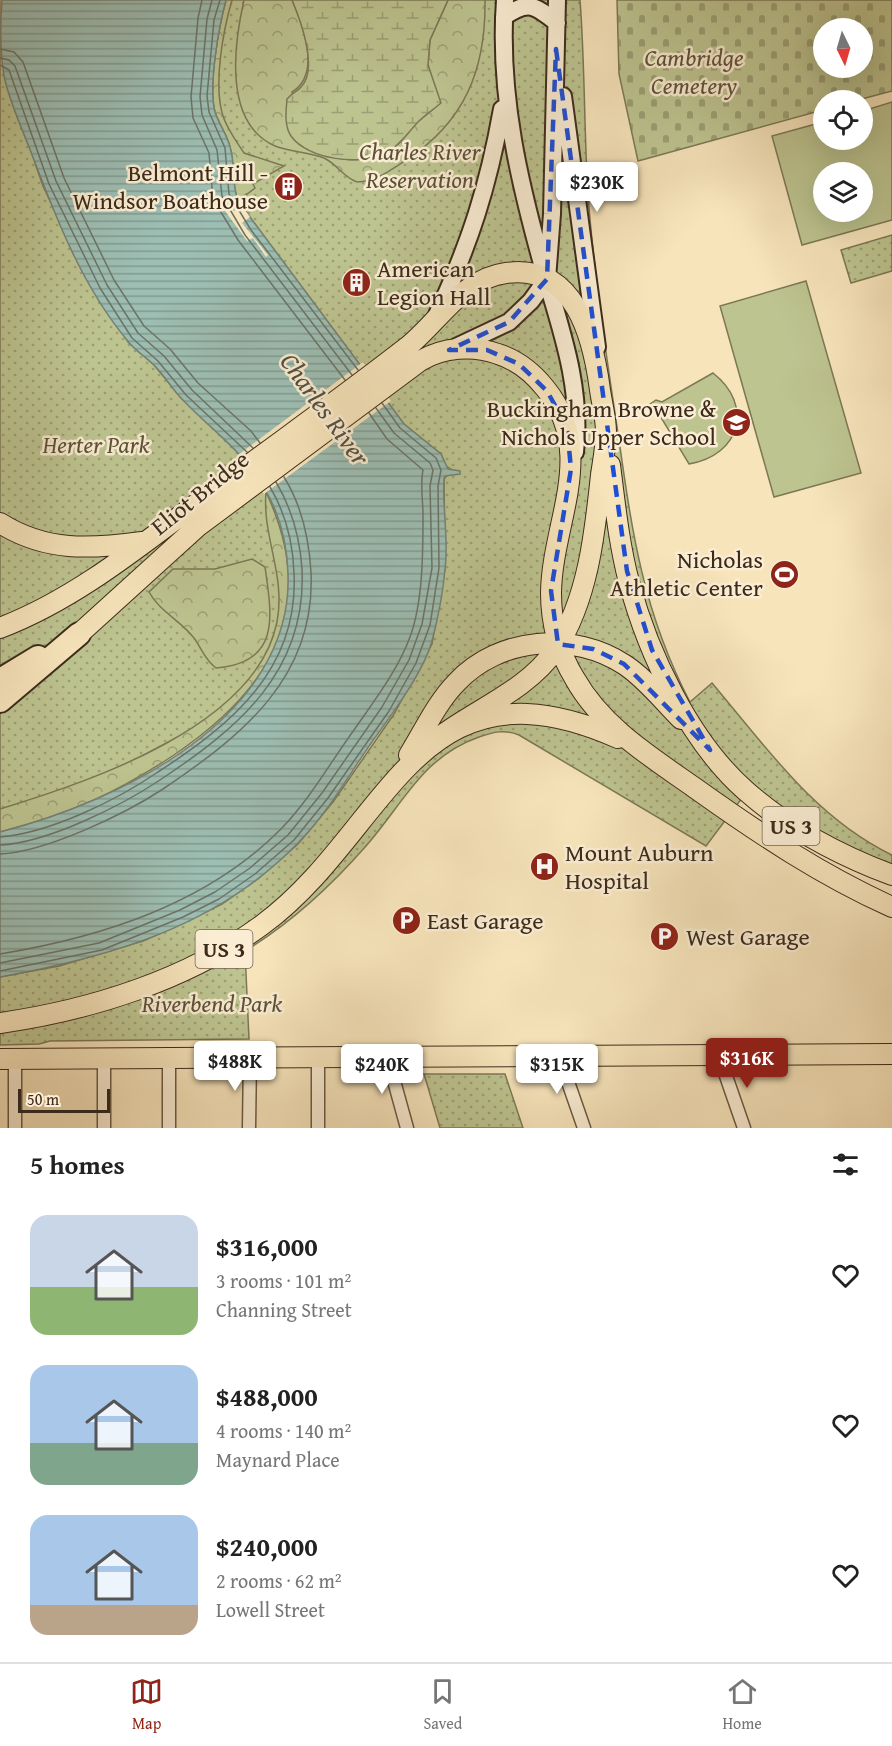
<!DOCTYPE html>
<html lang="en">
<head>
<meta charset="utf-8">
<style>
  :root { --surface:#fff; --page:#f2f2f2; --text:#222; --muted:#767676; --line:#e0e0e0; --accent:#8f2418 }
  body { margin:0; font-family:"Gentium Book Plus",serif; background:var(--page); color:var(--text); height:100vh; display:flex; flex-direction:column; font-size:22px; white-space:nowrap }
  * { box-sizing:border-box; margin:0 }
  p { font-size:20px; color:var(--muted) }
  .icon { flex:none; width:33px; height:33px; fill:none; stroke:currentColor; stroke-width:2; stroke-linecap:round; stroke-linejoin:round }
  .map { position:relative; height:1128px; overflow:hidden }
  .drawer { display:flex; flex-direction:column; background:var(--surface); flex:1 }
  .drawer>* { flex:none }
  .needle { width:39px; rotate:175deg }
  .controls { position:absolute; left:813px; top:18px; display:grid; gap:12px }
  .controls a { display:grid; place-items:center; width:60px; height:60px; border-radius:50%; background:var(--surface); box-shadow:0 6px 24px #0002; font-size:30px }
  .scale { position:absolute; left:18px; bottom:15px; width:92px; box-sizing:border-box; padding-left:6px; border:3px solid #3c2b1b; border-top:0; font-size:16px; line-height:21px; white-space:nowrap; color:#3c2b1b; -webkit-text-stroke:4px #faedd3; paint-order:stroke }
  .price { position:absolute; translate:-50% -51px; padding:0 14px; border-radius:6px; background:#fff; color:#222; font-size:20px; line-height:39px; filter:drop-shadow(0 2px 3px #0008) }
  .price::after { content:''; position:absolute; left:50%; top:36px; width:18px; height:14px; margin-left:-9px; background:inherit; clip-path:polygon(0 0,100% 0,50% 100%) }
  .price.active { background:var(--accent); color:#fff }
  ul { padding:0; list-style:none }
  li { display:flex; align-items:center; gap:18px; height:150px; padding:0 30px }
  li span { display:grid; place-items:center; flex:none; width:168px; height:120px; border-radius:18px; color:#555 }
  li>.icon { margin-inline-start:auto }
  span .icon { width:72px; height:72px; fill:#fffc; stroke-width:1 }
  li b { font-size:26px }
  h2 { display:flex; justify-content:space-between; align-items:center; height:72px; padding:0 30px; font-size:26px }
  .dock { display:flex; justify-content:space-around; align-items:center; height:84px; border-top:2px solid var(--line); background:var(--surface); font-size:16px; color:var(--muted) }
  .dock a { display:grid; justify-items:center; gap:3px }
  .dock .active { color:var(--accent) }
  .map>svg:first-child { display:block }
  .grass { fill:url(#grass-dots); stroke:#7c7856; stroke-width:1.5 }
  .forest { fill:url(#forest-crowns); stroke:#7c7856; stroke-width:1.5 }
  .wetland { fill:url(#wetland-marsh); stroke:#7c7856; stroke-width:1.5 }
  .cemetery { fill:url(#cemetery-stones); stroke:#7c7856; stroke-width:1.5; fill-rule:evenodd }
  .pitch { fill:#bdc490; stroke:#7c7856; stroke-width:1.5; fill-rule:evenodd }
  .water { fill:url(#water-rules); stroke:#768376; stroke-width:1.5 }
  .pier { fill:#f7e4bb }
  .lines { fill:none; stroke-linecap:round; stroke-linejoin:round }
  .shore { stroke:#6c7467; stroke-width:1.5 }
  .minor-casing { stroke:#6b5943; stroke-width:15 }
  .secondary-casing { stroke:#3c2b1b; stroke-width:20 }
  .primary-casing { stroke:#3c2b1b; stroke-width:22 }
  .trunk-casing { stroke:#3c2b1b; stroke-width:22 }
  .motorway-casing { stroke:#3c2b1b; stroke-width:26 }
  .minor { stroke:#faedd3; stroke-width:12 }
  .secondary { stroke:#faedd3; stroke-width:16 }
  .primary { stroke:#f7e4bb; stroke-width:20 }
  .trunk { stroke:#f7e4bb; stroke-width:20 }
  .motorway { stroke:#f7e4bb; stroke-width:22 }
  .marked { fill:none; stroke:#1d4ed8; stroke-width:4.5; stroke-dasharray:12 8; stroke-linejoin:round }
  .labels { text-anchor:middle; stroke-width:5; stroke-linejoin:round; paint-order:stroke }
  .shield { fill:#faedd3; stroke:#756552; stroke-width:1.5 }
  .shield-label { font-size:22px; font-weight:bold; fill:#3c2b1b }
  .park-label { font-size:24px; font-style:italic; fill:#5c5138; stroke:#faedd3 }
  .poi-label { font-size:24px; fill:#3c2b1b; stroke:#faedd3; text-anchor:start }
  .street-label { font-size:24px; fill:#3c2b1b; stroke:#faedd3 }
  .water-label { font-size:26px; font-style:italic; fill:#545041; stroke:#faedd3 }
</style>
</head>
<body>
<div class="map">
<svg width="892" height="1128" viewBox="0 0 892 1128">
  <defs>
    <pattern id="grass-dots" width="8" height="8" patternUnits="userSpaceOnUse" patternTransform="scale(1.5)"><rect width="8" height="8" fill="#bdc490"/><path d="M2 2h.1M6 6h.1" fill="none" stroke="#9b9f75" stroke-width="1.8" stroke-linecap="round"/></pattern>
    <pattern id="forest-crowns" width="20" height="18" patternUnits="userSpaceOnUse" patternTransform="scale(1.5)"><rect width="20" height="18" fill="#bdc490"/><path d="M2 6a3 3 0 1 1 6 0M12 15a3 3 0 1 1 6 0" fill="none" stroke="#9b9f75"/></pattern>
    <pattern id="wetland-marsh" width="20" height="14" patternUnits="userSpaceOnUse" patternTransform="scale(1.5)"><rect width="20" height="14" fill="#bdc490"/><path d="M1 5h8M5 5V1M11 12h8M15 12V8" fill="none" stroke="#9b9f75"/></pattern>
    <pattern id="cemetery-stones" width="16" height="16" patternUnits="userSpaceOnUse" patternTransform="scale(1.5)"><rect width="16" height="16" fill="#bdc490"/><path d="M2 7V4a2 2 0 0 1 4 0v3zM10 15v-3a2 2 0 0 1 4 0v3z" fill="#9b9f75"/></pattern>
    <pattern id="water-rules" width="6" height="5" patternUnits="userSpaceOnUse" patternTransform="scale(1.5)"><rect width="6" height="5" fill="#9dbeb3"/><path d="M0 2.5h6" fill="none" stroke="#819b91"/></pattern>
  </defs>
  <rect width="100%" height="100%" fill="#f7e4bb"/>
  <filter id="stains"><feTurbulence type="fractalNoise" baseFrequency=".00333" numOctaves="4"/><feColorMatrix values="0 0 0 0 .2 0 0 0 0 .09 0 0 0 0 .02 0 0 0 .5 -.17"/></filter>
  <radialGradient id="worn" r=".72"><stop offset=".6" stop-color="#630" stop-opacity="0"/><stop offset="1" stop-color="#630" stop-opacity=".3"/></radialGradient>
  <path class="grass" d="M0,0v28l36,138 7,20 33,70 52,86 26,23 28,34 53,48 31,45 15,30 1,110 -50,76 -232,124z
    M226,0h354c5,65 4,130 8,195 6,79 18,159 30,238 14,99 25,179 72,269l22,-19c54,64 103,135 180,172v9l-65,-24 -76,-54 -45,60 -187,-111c-14,-6 -26,-3 -40,2 -57,20 -75,66 -113,109 -35,40 -75,77 -121,105l4,88 -199,2 -11,3 -39,1v-68l59,-11 84,-25 43,-19 36,-18 36,-25 40,-35 35,-42 61,-88 38,-70 13,-75 -1,-90 8,-9 -6,-4 -5,-12 -37,-30 -166,-223 -25,-105 3,-36z
    M892,235v36l-41,12 -10,-33z
    M424,1074h81l18,54h-83z"/>
  <path class="forest" d="M226,0h6c-9,31 -19,85 -9,116 4,13 14,26 21,37l40,13 -31,18 2,4 -17,13c-7,-16 -3,-33 -7,-50 -2,-14 -12,-26 -16,-39 -7,-26 4,-86 11,-112z
    M244,0h48c11,25 30,74 0,92l21,60c14,3 32,10 47,7 18,-5 65,-42 80,-56l-12,-38 2,-25 18,-40h37c1,69 -20,122 -79,160 -17,11 -29,21 -49,22 -13,-4 -20,-18 -33,-24 -16,-6 -34,-6 -49,-12 -52,-23 -41,-102 -31,-146z
    M266,492c54,115 7,196 -92,263 -59,39 -105,59 -174,77v-23c88,-27 256,-82 277,-187 9,-47 -15,-85 -11,-130z
    M252,559l13,8c7,49 16,96 -49,101 -11,-8 -14,-19 -22,-30 -14,-18 -34,-26 -45,-46l24,-23h42z"/>
  <path class="wetland" d="M292,0h156l-18,40 -2,25 13,38c-7,6 -15,11 -22,18 -10,10 -19,25 -33,32 -25,13 -78,7 -95,-17 -7,-10 -5,-26 -4,-37 5,-6 10,-7 14,-12 18,-18 -1,-68 -9,-87z"/>
  <path class="cemetery" d="M617,0h275v91l-34,9h-34l-1,10 -185,51 -19,-87zM824,28h38v40h-38z"/>
  <path class="pitch" d="M892,102v118l-90,25 -30,-109 51,-14 1,18h38l1,-29zM824,172h38v40h-38z
    M806,281l55,192 -87,24 -54,-191z
    M713,373c41,32 28,82 -24,91l-30,-50 -8,-3 -1,-7 6,-4 6,2z"/>
  <path class="water" d="M2,0h224c-7,26 -18,86 -11,112 4,13 14,25 16,39 4,17 1,34 7,50l166,223 37,30 7,15 12,2v3l-15,2 -1,3c-2,29 5,60 1,90 -2,24 -7,49 -13,72 -9,32 -40,73 -60,101 -24,34 -45,72 -75,102 -81,83 -187,113 -297,133v-145c118,-30 294,-114 288,-259 -1,-30 -7,-56 -22,-82 -24,-42 -53,-59 -84,-92 -10,-10 -17,-23 -27,-33 -9,-9 -21,-16 -28,-26 -46,-55 -73,-127 -98,-193 -9,-23 -20,-47 -25,-71 -4,-25 -4,-51 -2,-76z"/>
  <path class="pier" d="M226,200l8,11 8,-5 8,11 -8,6 26,32 -2,2 -13,-19 -6,3 -27,-37z
    M363,362l28,39 -127,93 -26,-39z"/>
  <g class="lines">
    <path class="shore" d="M202,0l-4,18 -7,79 2,21 16,35 4,46 25,41 107,140
      M212,0l-5,19 -7,78 2,18 15,35 5,46 23,39 107,140
      M220,0l-6,20 -7,76 2,16 16,36 4,46 22,36 107,140
      M0,49l14,3 9,10 41,116 50,102 30,46 26,23 28,34 53,48 9,12
      M0,58l9,2 6,6 41,115 51,104 31,48 26,23 28,34 61,58
      M0,65l9,5 40,114 51,104 32,50 26,23 28,34 61,57
      M0,837c50,-4 117,-37 158,-65 74,-48 141,-103 136,-199 -1,-31 -8,-59 -24,-86
      M0,845c47,-2 121,-39 160,-65 78,-52 147,-108 142,-211 -2,-31 -10,-60 -26,-87
      M0,854c46,-2 125,-40 163,-65 80,-54 153,-112 148,-217 -2,-34 -9,-66 -27,-95
      M0,954c102,-17 207,-50 281,-125 29,-30 49,-66 73,-99 20,-29 44,-60 56,-93 13,-35 13,-85 13,-122 0,-15 -3,-30 0,-45l-36,-31 -18,-26
      M0,963l99,-20 81,-33 35,-18 35,-24 38,-33 34,-42 60,-86 27,-47 13,-36 10,-56 -2,-82 3,-16 -3,-7 -36,-30 -18,-25
      M0,971l102,-21 81,-33 36,-18 36,-25 39,-34 34,-42 61,-87 27,-48 14,-38 9,-57 -1,-82 3,-16 -5,-12 -36,-30 -18,-25"/>
    <defs>
      <path id="minor" d="M723,1055l3,21 18,52
        M390,1056l1,14 16,58
        M565,1056l2,23 17,49
        M104,1058v70
        M15,1128v-69
        M169,1128v-70
        M249,1128l1,-71
        M318,1128v-71"/>
      <path id="secondary" d="M505,0c-7,96 15,186 41,278 17,57 36,113 29,174
        M504,17c24,-17 31,-12 53,6
        M563,96l34,251
        M437,315c33,-73 51,-127 65,-206
        M456,347l53,-25 22,-21 16,-22 5,-65 5,-214"/>
      <path id="primary" d="M0,1059l892,-5"/>
      <path id="trunk" d="M610,465c5,39 9,79 19,117 19,72 61,160 117,209 43,38 93,64 146,84
        M0,523c46,29 90,26 142,19
        M0,628c79,-30 147,-88 215,-138 63,-47 128,-93 191,-142 32,-25 55,-69 100,-75 69,-10 87,64 94,117 2,14 6,28 6,42 0,14 -3,29 -5,43 -6,58 -13,125 -46,175 -29,42 -82,60 -121,91
        M79,634l118,-107 223,-166c23,-14 53,-16 78,-7 19,6 35,19 47,34 53,65 7,133 6,205 0,31 8,60 24,86 27,48 76,78 120,109 63,45 126,87 197,119
        M409,755c15,-24 28,-53 48,-73 42,-45 117,-51 168,-17 21,14 38,36 56,54
        M0,1023c91,-13 187,-43 262,-98 128,-94 153,-277 356,-187"/>
      <path id="motorway" d="M0,680l38,-23
        M0,701l79,-67"/>
    </defs>
    <use href="#minor" class="minor-casing"/>
    <use href="#secondary" class="secondary-casing"/>
    <use href="#primary" class="primary-casing"/>
    <use href="#trunk" class="trunk-casing"/>
    <use href="#motorway" class="motorway-casing"/>
    <use href="#minor" class="minor"/>
    <use href="#secondary" class="secondary"/>
    <use href="#primary" class="primary"/>
    <use href="#trunk" class="trunk"/>
    <use href="#motorway" class="motorway"/>
  </g>
  <path class="marked" d="M556,49l71,522 25,79 58,100 -86,-86 -31,-15 -35,-5 -7,-53 20,-122 -4,-42 -20,-36 -28,-27 -32,-14h-38l60,-28 38,-43z"/>
  <defs>
    <symbol id="building-disc" viewBox="-11 -11 22 22"><circle r="9.5" fill="#8f2418" stroke="#faedd3"/><path d="M-4-6H4V6H1V3H-1V6H-4ZM-2.5-4.3h1.7v1.8h-1.7ZM.8-4.3h1.7v1.8H.8ZM-2.5-1h1.7V.8h-1.7ZM.8-1h1.7V.8H.8Z" fill="#fff"/></symbol>
    <symbol id="school-disc" viewBox="-11 -11 22 22"><circle r="9.5" fill="#8f2418" stroke="#faedd3"/><path d="M0-5L7-2L0 1L-7-2ZM-4 1L0 2.5L4 1V4Q0 6-4 4Z" fill="#fff"/></symbol>
    <symbol id="stadium-disc" viewBox="-11 -11 22 22"><circle r="9.5" fill="#8f2418" stroke="#faedd3"/><path d="M0-5a6.5 5 0 1 0 0 10a6.5 5 0 1 0 0-10ZM-3.5-1.8h7v3.6h-7Z" fill="#fff"/></symbol>
    <symbol id="hospital-disc" viewBox="-11 -11 22 22"><circle r="9.5" fill="#8f2418" stroke="#faedd3"/><path d="M-5-5h3v3.5h4V-5h3V5h-3V1.5h-4V5h-3Z" fill="#fff"/></symbol>
    <symbol id="parking-disc" viewBox="-11 -11 22 22"><circle r="9.5" fill="#8f2418" stroke="#faedd3"/><path d="M-3.5-5.5H1a3.5 3.5 0 0 1 0 7H-1V5.5H-3.5ZM-1-3.4V-.6H.8a1.4 1.4 0 0 0 0-2.8Z" fill="#fff"/></symbol>
  </defs>
  <g fill-rule="evenodd">
    <use href="#building-disc" x="272" y="170" width="33" height="33"/>
    <use href="#building-disc" x="340" y="266" width="33" height="33"/>
    <use href="#school-disc" x="720" y="406" width="33" height="33"/>
    <use href="#stadium-disc" x="768" y="558" width="33" height="33"/>
    <use href="#hospital-disc" x="528" y="850" width="33" height="33"/>
    <use href="#parking-disc" x="390" y="904" width="33" height="33"/>
    <use href="#parking-disc" x="648" y="920" width="33" height="33"/>
  </g>
  <g class="labels">
    <g class="shield">
      <rect x="762.5" y="807" width="57" height="38" rx="4.5"/>
      <rect x="195.5" y="930" width="57" height="38" rx="4.5"/>
    </g>
    <g class="shield-label">
      <text x="791" y="834">US 3</text>
      <text x="224" y="957">US 3</text>
    </g>
    <g class="park-label">
      <text x="694" y="66">Cambridge<tspan x="694" dy="28">Cemetery</tspan></text>
      <text x="420" y="160">Charles River<tspan x="420" dy="28">Reservation</tspan></text>
      <text x="96" y="453">Herter Park</text>
      <text x="212" y="1012">Riverbend Park</text>
    </g>
    <g class="poi-label">
      <text x="268" y="181" text-anchor="end">Belmont Hill -<tspan x="268" dy="28">Windsor Boathouse</tspan></text>
      <text x="377" y="277">American<tspan x="377" dy="28">Legion Hall</tspan></text>
      <text x="716" y="417" text-anchor="end">Buckingham Browne &amp;<tspan x="716" dy="28">Nichols Upper School</tspan></text>
      <text x="763" y="568" text-anchor="end">Nicholas<tspan x="763" dy="28">Athletic Center</tspan></text>
      <text x="565" y="861">Mount Auburn<tspan x="565" dy="28">Hospital</tspan></text>
      <text x="427" y="929">East Garage</text>
      <text x="686" y="945">West Garage</text>
    </g>
    <g class="street-label">
      <text transform="translate(200 493) rotate(-39)" y="8">Eliot Bridge</text>
    </g>
    <g class="water-label">
      <text transform="translate(325 409) rotate(54)" y="9">Charles River</text>
    </g>
  </g>
  <rect width="100%" height="100%" filter="url(#stains)"/>
  <rect width="100%" height="100%" fill="url(#worn)"/>
</svg>
<div class="controls">
<a><svg class="needle" viewBox="-14 -14 28 28"><path d="M0-13l5 13h-10z" fill="#e53935"/><path d="M0 13l5-13h-10z" fill="#767676"/></svg></a>
<a><svg class="icon" aria-label="locate" viewBox="0 0 24 24"><circle cx="12" cy="12" r="6"/><path d="M12 2v4M12 18v4M2 12h4M18 12h4"/></svg></a>
<a><svg class="icon" aria-label="layers" viewBox="0 0 24 24"><path d="M12 4l9 5-9 5-9-5zM3 14l9 5 9-5"/></svg></a>
</div>
<div class="scale">50 m</div>
<b class="price" style="left:597px;top:213px">$230K</b>
<b class="price active" style="left:747px;top:1089px">$316K</b>
<b class="price" style="left:235px;top:1092px">$488K</b>
<b class="price" style="left:382px;top:1095px">$240K</b>
<b class="price" style="left:557px;top:1095px">$315K</b>
</div>
<section class="drawer">
<h2>5 homes<svg class="icon" aria-label="filters" viewBox="0 0 24 24"><path d="M4 7h16M4 17h16"/><circle cx="9" cy="7" r="2"/><circle cx="15" cy="17" r="2"/></svg></h2>
<ul>
<li><span style="background:linear-gradient(#c9d6e8 60%,#8fb573 0)"><svg class="icon" aria-label="home" viewBox="0 0 24 24"><path d="M3 11l9-7 9 7M6 9v11h12V9"/></svg></span><div><b>$316,000</b><p>3 rooms · 101 m²</p><p>Channing Street</p></div><svg class="icon" aria-label="heart" viewBox="0 0 24 24"><path d="M12 20l-8-8c-3-5 5-10 8-4 3-6 11-1 8 4z"/></svg></li>
<li><span style="background:linear-gradient(#a9c7e8 65%,#7fa58c 0)"><svg class="icon" aria-label="home" viewBox="0 0 24 24"><path d="M3 11l9-7 9 7M6 9v11h12V9"/></svg></span><div><b>$488,000</b><p>4 rooms · 140 m²</p><p>Maynard Place</p></div><svg class="icon" aria-label="heart" viewBox="0 0 24 24"><path d="M12 20l-8-8c-3-5 5-10 8-4 3-6 11-1 8 4z"/></svg></li>
<li><span style="background:linear-gradient(#a9c7e8 75%,#b9a48a 0)"><svg class="icon" aria-label="home" viewBox="0 0 24 24"><path d="M3 11l9-7 9 7M6 9v11h12V9"/></svg></span><div><b>$240,000</b><p>2 rooms · 62 m²</p><p>Lowell Street</p></div><svg class="icon" aria-label="heart" viewBox="0 0 24 24"><path d="M12 20l-8-8c-3-5 5-10 8-4 3-6 11-1 8 4z"/></svg></li>
</ul>
</section>
<nav class="dock">
<a class="active"><svg class="icon" aria-label="map" viewBox="0 0 24 24"><path d="M3 6l6-2 6 2 6-2v14l-6 2-6-2-6 2zM9 4v14M15 6v14"/></svg>Map</a>
<a><svg class="icon" aria-label="saved" viewBox="0 0 24 24"><path d="M7 4h10v16l-5-4-5 4z"/></svg>Saved</a>
<a><svg class="icon" aria-label="home" viewBox="0 0 24 24"><path d="M3 11l9-7 9 7M6 9v11h12V9"/></svg>Home</a>
</nav>
</body>
</html>
